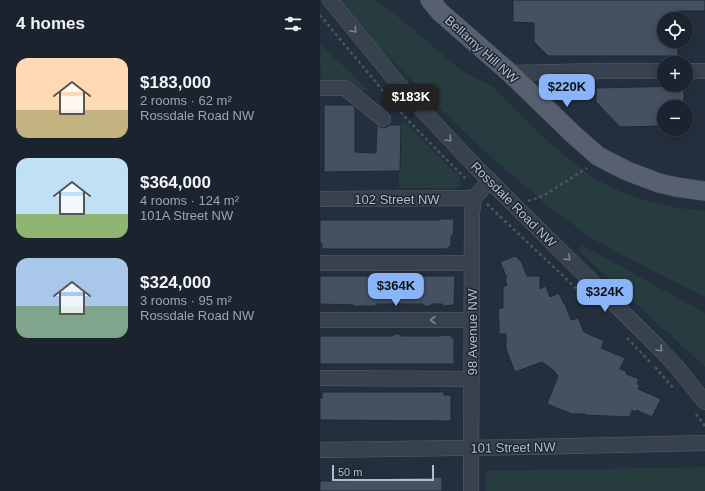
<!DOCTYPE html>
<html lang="en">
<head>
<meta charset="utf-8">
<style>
  :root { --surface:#1b232e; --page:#242b36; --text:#f1f3f6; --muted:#a0a4aa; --line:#39404a; --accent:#8ab4f8 }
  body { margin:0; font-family:Arial,sans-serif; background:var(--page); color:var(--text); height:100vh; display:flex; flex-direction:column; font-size:15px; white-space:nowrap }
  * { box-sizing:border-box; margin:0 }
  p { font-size:13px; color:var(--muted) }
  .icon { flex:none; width:22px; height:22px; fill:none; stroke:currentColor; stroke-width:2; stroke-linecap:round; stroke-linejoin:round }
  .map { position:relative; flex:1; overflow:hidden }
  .sheet { display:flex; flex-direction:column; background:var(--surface); width:320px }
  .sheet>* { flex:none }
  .fabs { position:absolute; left:337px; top:12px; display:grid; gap:8px }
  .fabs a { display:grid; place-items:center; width:36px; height:36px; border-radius:50%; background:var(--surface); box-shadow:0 2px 10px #0003,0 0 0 1px var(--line); font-size:20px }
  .scale { position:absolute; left:12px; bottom:10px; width:102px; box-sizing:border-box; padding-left:4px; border:2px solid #b4bcc9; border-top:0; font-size:11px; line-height:14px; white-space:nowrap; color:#b4bcc9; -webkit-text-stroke:3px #1d2633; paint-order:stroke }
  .price { position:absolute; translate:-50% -34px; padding:0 9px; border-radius:8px; background:var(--accent); color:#111; font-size:13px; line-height:26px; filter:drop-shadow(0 1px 2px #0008) }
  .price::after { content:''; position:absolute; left:50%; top:24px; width:12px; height:9px; margin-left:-6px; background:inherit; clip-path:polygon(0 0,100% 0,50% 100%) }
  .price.current { background:#222; color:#fff }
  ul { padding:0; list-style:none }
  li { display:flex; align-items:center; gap:12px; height:100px; padding:0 16px }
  li span { display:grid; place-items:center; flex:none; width:112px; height:80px; border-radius:12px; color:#555 }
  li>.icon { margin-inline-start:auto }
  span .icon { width:48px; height:48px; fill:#fffc; stroke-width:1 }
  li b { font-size:17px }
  h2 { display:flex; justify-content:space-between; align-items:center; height:48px; padding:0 16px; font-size:17px }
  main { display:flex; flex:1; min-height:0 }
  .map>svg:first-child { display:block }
  .green { fill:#263c3f }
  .building { fill:#455162; stroke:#1f2835 }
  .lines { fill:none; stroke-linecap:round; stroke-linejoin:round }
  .minor-casing { stroke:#565f6c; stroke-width:16 }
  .major-casing { stroke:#414a57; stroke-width:20 }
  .path { stroke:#44595c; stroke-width:2.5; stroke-dasharray:3 3; stroke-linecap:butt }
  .minor { stroke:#38414e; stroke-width:15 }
  .major { stroke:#56606e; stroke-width:19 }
  .oneway { stroke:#7c8592 }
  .labels { text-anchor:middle; stroke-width:3; stroke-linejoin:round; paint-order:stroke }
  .street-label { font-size:13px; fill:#b4bcc9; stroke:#1d2633 }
</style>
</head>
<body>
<main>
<section class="sheet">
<h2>4 homes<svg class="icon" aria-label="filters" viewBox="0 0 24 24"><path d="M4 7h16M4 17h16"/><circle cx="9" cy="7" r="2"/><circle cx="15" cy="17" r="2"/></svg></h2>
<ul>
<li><span style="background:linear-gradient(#ffd9b3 65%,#c2b280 0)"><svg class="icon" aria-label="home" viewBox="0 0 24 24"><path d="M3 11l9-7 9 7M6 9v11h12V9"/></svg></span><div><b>$183,000</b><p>2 rooms · 62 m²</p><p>Rossdale Road NW</p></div></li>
<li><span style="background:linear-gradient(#bfe0f5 70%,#8fb573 0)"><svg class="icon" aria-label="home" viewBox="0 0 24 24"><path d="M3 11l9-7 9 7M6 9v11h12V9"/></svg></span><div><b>$364,000</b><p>4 rooms · 124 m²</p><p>101A Street NW</p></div></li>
<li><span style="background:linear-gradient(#a9c7e8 60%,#7fa58c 0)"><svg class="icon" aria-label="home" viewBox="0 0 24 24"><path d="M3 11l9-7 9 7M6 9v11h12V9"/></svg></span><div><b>$324,000</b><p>3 rooms · 95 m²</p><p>Rossdale Road NW</p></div></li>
</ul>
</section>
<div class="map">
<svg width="385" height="491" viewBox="0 0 385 491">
  <rect width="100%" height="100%" fill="#242f3e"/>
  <path class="green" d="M12,0h41l18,11 74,62 11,5 17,9 56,55 20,17 23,18 27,14 31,11 29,6 26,3v86l-81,-41 -34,-19 -46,-34 -65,-57 -62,-60z
    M0,44l50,47 -49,1z
    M85,123l54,53 2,8 -3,4h-59v-64z
    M262,245l123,68v54l-126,-116z
    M385,467v24h-220v-20z"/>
  <path class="building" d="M193,0h192v11h-27v8h-14v22h14v15h-130l-14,-14v-19l-21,-1z
    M364,86v21h-20v19l-44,1 -24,-25v-14z
    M4,105h28l3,3v44l21,1 1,-28 5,3 5,-1 3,-2h11l-1,46 -76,1z
    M120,219h14l-1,17h-2v9l-4,4h-125v-6h-2v-23h120z
    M195,256l6,5 6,15h13v13l6,-3 4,11 9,-4 5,11h1l6,16 7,-2 6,14 20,9 -3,7 24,10 -5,11 7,3 -1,2 13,5 -2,5 3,1 -2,4 23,10 -9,18 -16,-7v2l-4,-2 -2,7 -45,-2v-1h-13l-25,-10 11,-28 -5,-6 -11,-8 -27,10 -9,-23v-15h-7v-15h-1l1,-11h4v-21l4,-2 -2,-6 2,-1 -7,-16z
    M0,276h135l-1,29 -10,1 -2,-2h-10l-2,2h-5l-2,-2h-47v2h-23v-1l-33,-1z
    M75,334h4l2,2h39l1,-1 11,1v2h2v26h-134v-28h73z
    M2,392h122v3h7v26l-131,-1v-22h2z
    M122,477v14h-122v-10l71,-1v-2z"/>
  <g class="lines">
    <defs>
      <path id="minor" d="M10,0l76,93 72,76 178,176 20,21 29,36
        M285,71h59
        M366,71h19
        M190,73l90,-2
        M0,88h25l38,31
        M0,199l154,-1
        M0,263h152
        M0,320h152
        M0,378l152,1
        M0,450l206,-3 179,-4
        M151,491l1,-278 2,-15 16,-18"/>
      <path id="major" d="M110,0l10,12 70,61 64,62 24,21 29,15 32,12 17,4 29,4"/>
    </defs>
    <use href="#minor" class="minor-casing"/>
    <use href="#major" class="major-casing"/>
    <path class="path" d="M0,15l83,100 31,32 33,33
      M208,201l15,-5 44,-28
      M167,204l92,87
      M307,338l23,24
      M335,367l19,22
      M376,414l9,12"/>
    <use href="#minor" class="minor"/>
    <use href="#major" class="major"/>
  </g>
  <defs><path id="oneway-chevron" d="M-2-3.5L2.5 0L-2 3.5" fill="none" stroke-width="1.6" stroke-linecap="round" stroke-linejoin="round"/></defs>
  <g class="oneway">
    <use href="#oneway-chevron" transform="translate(34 30) rotate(50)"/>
    <use href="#oneway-chevron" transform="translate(129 139) rotate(46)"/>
    <use href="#oneway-chevron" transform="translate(248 258) rotate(45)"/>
    <use href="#oneway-chevron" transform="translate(113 320) rotate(180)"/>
    <use href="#oneway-chevron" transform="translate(340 349) rotate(47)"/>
  </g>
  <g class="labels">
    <g class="street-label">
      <text transform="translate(162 49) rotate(42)" y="5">Bellamy Hill NW</text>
      <text x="77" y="204">102 Street NW</text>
      <text transform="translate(194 204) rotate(45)" y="5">Rossdale Road NW</text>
      <text transform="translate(152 332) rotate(-90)" y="5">98 Avenue NW</text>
      <text transform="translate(193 447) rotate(-1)" y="5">101 Street NW</text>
    </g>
  </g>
</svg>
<div class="fabs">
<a><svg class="icon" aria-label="locate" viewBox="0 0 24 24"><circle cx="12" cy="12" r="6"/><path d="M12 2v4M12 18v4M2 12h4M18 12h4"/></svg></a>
<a>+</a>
<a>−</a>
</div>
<div class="scale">50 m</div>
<b class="price" style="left:247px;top:108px">$220K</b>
<b class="price current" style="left:91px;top:118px">$183K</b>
<b class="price" style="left:76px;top:307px">$364K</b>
<b class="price" style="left:285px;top:313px">$324K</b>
</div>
</main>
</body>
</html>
